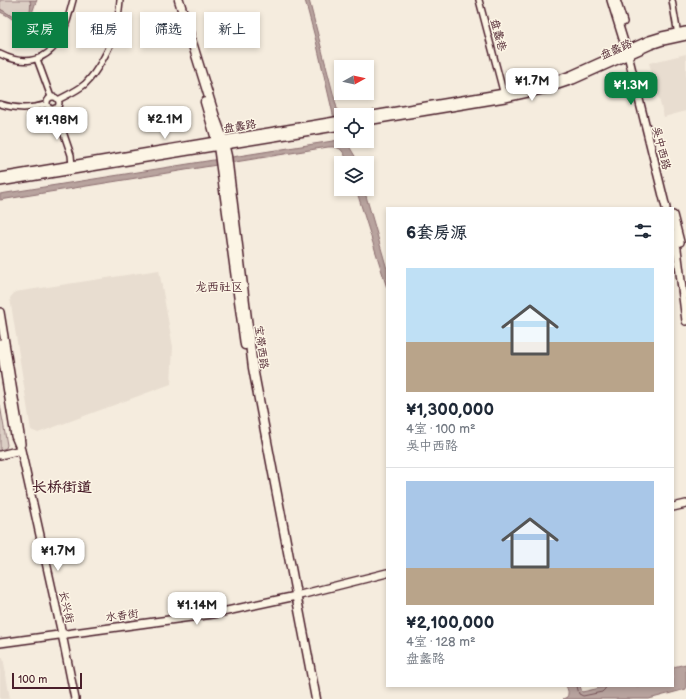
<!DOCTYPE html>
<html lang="zh">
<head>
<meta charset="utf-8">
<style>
  :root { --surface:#fff; --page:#f2f2f3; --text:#1f2937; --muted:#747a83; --line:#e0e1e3; --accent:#0b8043 }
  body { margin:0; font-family:"Balsamiq Sans","LXGW WenKai TC",sans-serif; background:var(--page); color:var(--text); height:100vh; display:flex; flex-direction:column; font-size:15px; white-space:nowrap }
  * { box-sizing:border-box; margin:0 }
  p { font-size:13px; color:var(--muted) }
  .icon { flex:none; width:22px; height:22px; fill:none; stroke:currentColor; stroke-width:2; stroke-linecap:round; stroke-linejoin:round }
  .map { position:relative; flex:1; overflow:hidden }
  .side { position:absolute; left:386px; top:207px; width:288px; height:480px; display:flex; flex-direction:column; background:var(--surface); border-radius:0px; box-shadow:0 2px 6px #0003 }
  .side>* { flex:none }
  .hud { position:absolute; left:12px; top:12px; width:314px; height:36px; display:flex; gap:8px }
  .needle { width:26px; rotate:82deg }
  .buttons { position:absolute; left:334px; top:60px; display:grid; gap:8px }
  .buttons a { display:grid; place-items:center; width:40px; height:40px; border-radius:0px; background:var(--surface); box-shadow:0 2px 6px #0003; font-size:20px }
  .scale { position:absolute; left:12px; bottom:10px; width:70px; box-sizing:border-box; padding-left:4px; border:2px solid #4a1f2b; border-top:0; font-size:11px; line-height:14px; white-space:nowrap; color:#4a1f2b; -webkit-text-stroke:3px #fcf5e5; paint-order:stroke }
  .price { position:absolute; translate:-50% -34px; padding:0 9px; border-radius:8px; background:#fff; color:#222; font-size:13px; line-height:26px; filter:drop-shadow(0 1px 2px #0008) }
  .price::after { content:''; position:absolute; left:50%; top:24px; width:12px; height:9px; margin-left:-6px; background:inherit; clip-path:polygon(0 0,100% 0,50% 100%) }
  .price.selected { background:var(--accent); color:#fff }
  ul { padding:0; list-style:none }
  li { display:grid; align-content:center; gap:8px; height:212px; padding:0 20px }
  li+li { border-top:1px solid var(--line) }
  li span { display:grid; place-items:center; height:124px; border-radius:0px; color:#555 }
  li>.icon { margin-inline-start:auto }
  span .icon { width:72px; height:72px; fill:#fffc; stroke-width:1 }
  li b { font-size:17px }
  h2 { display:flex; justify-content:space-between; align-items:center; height:48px; padding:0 20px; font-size:17px }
  .tag { padding:0 14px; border-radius:0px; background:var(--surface); box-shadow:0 2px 6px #0003; font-size:14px; line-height:36px }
  .tag.selected { background:var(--accent); color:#fff }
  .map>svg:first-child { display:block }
  .built { fill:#e8ddd0 }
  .green { fill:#dbcec4; stroke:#927678 }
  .water { fill:#b8a39e; stroke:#8c6e70 }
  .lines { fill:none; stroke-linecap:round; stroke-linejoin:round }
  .shore { stroke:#765459; stroke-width:1 }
  .street-casing { stroke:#4a1f2b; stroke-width:8 }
  .secondary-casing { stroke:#4a1f2b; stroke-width:10 }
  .primary-casing { stroke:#4a1f2b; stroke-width:11 }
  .street { stroke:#fcf5e5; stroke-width:5 }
  .secondary { stroke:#fcf5e5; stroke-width:7 }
  .primary { stroke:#fcf5e5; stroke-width:8 }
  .labels { text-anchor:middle; stroke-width:3; stroke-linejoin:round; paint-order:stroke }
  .street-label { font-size:11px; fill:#4a1f2b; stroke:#fcf5e5 }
  .neighbourhood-label { font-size:12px; fill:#4a1f2b; stroke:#fcf5e5 }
  .district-label { font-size:15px; font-weight:bold; fill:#4a1f2b; stroke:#fcf5e5 }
</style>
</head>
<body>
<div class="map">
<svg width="686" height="699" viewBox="0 0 686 699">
  <rect width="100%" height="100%" fill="#f5ecde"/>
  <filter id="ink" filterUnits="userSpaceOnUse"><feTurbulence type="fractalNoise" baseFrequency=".025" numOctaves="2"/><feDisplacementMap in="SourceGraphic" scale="8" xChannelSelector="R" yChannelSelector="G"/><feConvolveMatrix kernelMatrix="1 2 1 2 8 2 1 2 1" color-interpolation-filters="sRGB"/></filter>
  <g filter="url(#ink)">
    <path class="built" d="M686,54v57l-22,6 -15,-54z
      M159,270l14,77 -2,37 -133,49 -7,-3 -21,-132 5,-6z
      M0,657h3l7,42h-10z"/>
    <path class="green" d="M0,0h30l1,6 -4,23h-2c-6,-8 -16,-15 -25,-20z
      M0,405l7,40 -1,3 -6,2z"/>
    <path class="water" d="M30,0h7c-7,15 -7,23 -2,39v2l-2,1c-3,-3 -5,-7 -8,-10 -6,-8 -15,-16 -25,-20v-3c6,3 12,7 17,11 4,3 6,7 10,9l1,-2c0,-7 4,-21 2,-27z
      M305,0h4l32,124v17h5l10,17 1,5h-9c-5,-12 -6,-17 -20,-16l-328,53v-6l339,-54 -23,-99z
      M356,189h8l23,80v19z
      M686,664v25l-37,10h-86l4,-2c2,-4 1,-7 -1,-11h14l2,6 27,-6h64v-19z"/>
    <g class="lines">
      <path class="shore" d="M577,686l2,8 4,2 19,-4 3,-3 1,-3"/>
      <defs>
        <path id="street" d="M479,0l25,95
          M672,0l6,35
          M0,54c22,11 43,9 58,-12 8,-12 11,-28 15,-42
          M37,59l14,38
          M47 103a6 6 0 1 1 12 0a6 6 0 1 1-12 0Z
          M58,100c9,-5 19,-9 27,-16 8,-8 13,-16 18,-25 12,-21 15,-35 17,-59
          M0,104c15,5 32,5 47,0
          M55,108l16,47 1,11"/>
        <path id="secondary" d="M611,0l17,55 38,153
          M616,0l7,22
          M367,116l137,-23 41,-9 26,-9 78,-35 13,-4 24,-5
          M367,121l138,-23 41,-9 27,-9 78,-35 12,-4 23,-5
          M0,177l341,-57
          M0,182l341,-56
          M673,215l7,27
          M673,234l4,15 9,72
          M0,312l20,123 1,9
          M0,343l15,93 6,14 41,184 13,65
          M0,455l21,-5
          M673,507l13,-3
          M0,643l213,-29 83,-18 91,-23"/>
        <path id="primary" d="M179,0l37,120 7,19 4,17 26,212 63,331
          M205,102l13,44 27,199"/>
      </defs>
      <use href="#street" class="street-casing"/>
      <use href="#secondary" class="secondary-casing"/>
      <use href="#primary" class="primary-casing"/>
      <use href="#street" class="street"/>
      <use href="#secondary" class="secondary"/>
      <use href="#primary" class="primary"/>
    </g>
  </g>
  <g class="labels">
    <g class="street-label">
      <text transform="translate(499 35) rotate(75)" y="4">盘蠡巷</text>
      <text transform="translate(616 49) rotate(-24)" y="4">盘蠡路</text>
      <text transform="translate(240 126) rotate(-9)" y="4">盘蠡路</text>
      <text transform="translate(662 148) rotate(76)" y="4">吴中西路</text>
      <text transform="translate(262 347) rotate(82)" y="4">宝带西路</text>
      <text transform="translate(67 607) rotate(77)" y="4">长兴街</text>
      <text transform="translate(122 615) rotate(-7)" y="4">水香街</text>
    </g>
    <g class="neighbourhood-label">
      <text x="219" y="291">龙西社区</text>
    </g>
    <g class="district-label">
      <text x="62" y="492">长桥街道</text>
    </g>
  </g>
</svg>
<div class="buttons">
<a><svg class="needle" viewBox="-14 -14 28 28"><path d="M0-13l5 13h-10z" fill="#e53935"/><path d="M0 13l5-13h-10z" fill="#747a83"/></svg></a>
<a><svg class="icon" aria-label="locate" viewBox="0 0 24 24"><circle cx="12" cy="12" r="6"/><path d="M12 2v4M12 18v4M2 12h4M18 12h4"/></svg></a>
<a><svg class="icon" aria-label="layers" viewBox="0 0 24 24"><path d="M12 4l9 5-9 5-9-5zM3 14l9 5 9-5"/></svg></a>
</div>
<div class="scale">100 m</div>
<b class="price" style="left:532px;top:102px">¥1.7M</b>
<b class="price selected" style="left:631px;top:106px">¥1.3M</b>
<b class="price" style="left:165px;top:140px">¥2.1M</b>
<b class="price" style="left:57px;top:141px">¥1.98M</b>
<b class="price" style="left:58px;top:572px">¥1.7M</b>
<b class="price" style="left:197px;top:626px">¥1.14M</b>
<div class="hud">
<a class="tag selected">买房</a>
<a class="tag">租房</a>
<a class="tag">筛选</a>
<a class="tag">新上</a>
</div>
<section class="side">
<h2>6套房源<svg class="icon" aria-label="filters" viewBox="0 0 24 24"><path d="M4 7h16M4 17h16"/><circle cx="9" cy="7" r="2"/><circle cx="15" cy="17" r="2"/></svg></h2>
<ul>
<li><span style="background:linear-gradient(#bfe0f5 60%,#b9a48a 0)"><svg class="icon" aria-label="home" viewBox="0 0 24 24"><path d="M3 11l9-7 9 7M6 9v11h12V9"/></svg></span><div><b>¥1,300,000</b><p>4室 · 100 m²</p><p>吴中西路</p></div></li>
<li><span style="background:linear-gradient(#a9c7e8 70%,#b9a48a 0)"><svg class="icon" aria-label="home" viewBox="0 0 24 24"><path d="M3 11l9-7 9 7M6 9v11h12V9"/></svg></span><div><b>¥2,100,000</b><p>4室 · 128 m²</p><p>盘蠡路</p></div></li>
</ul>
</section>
</div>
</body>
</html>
